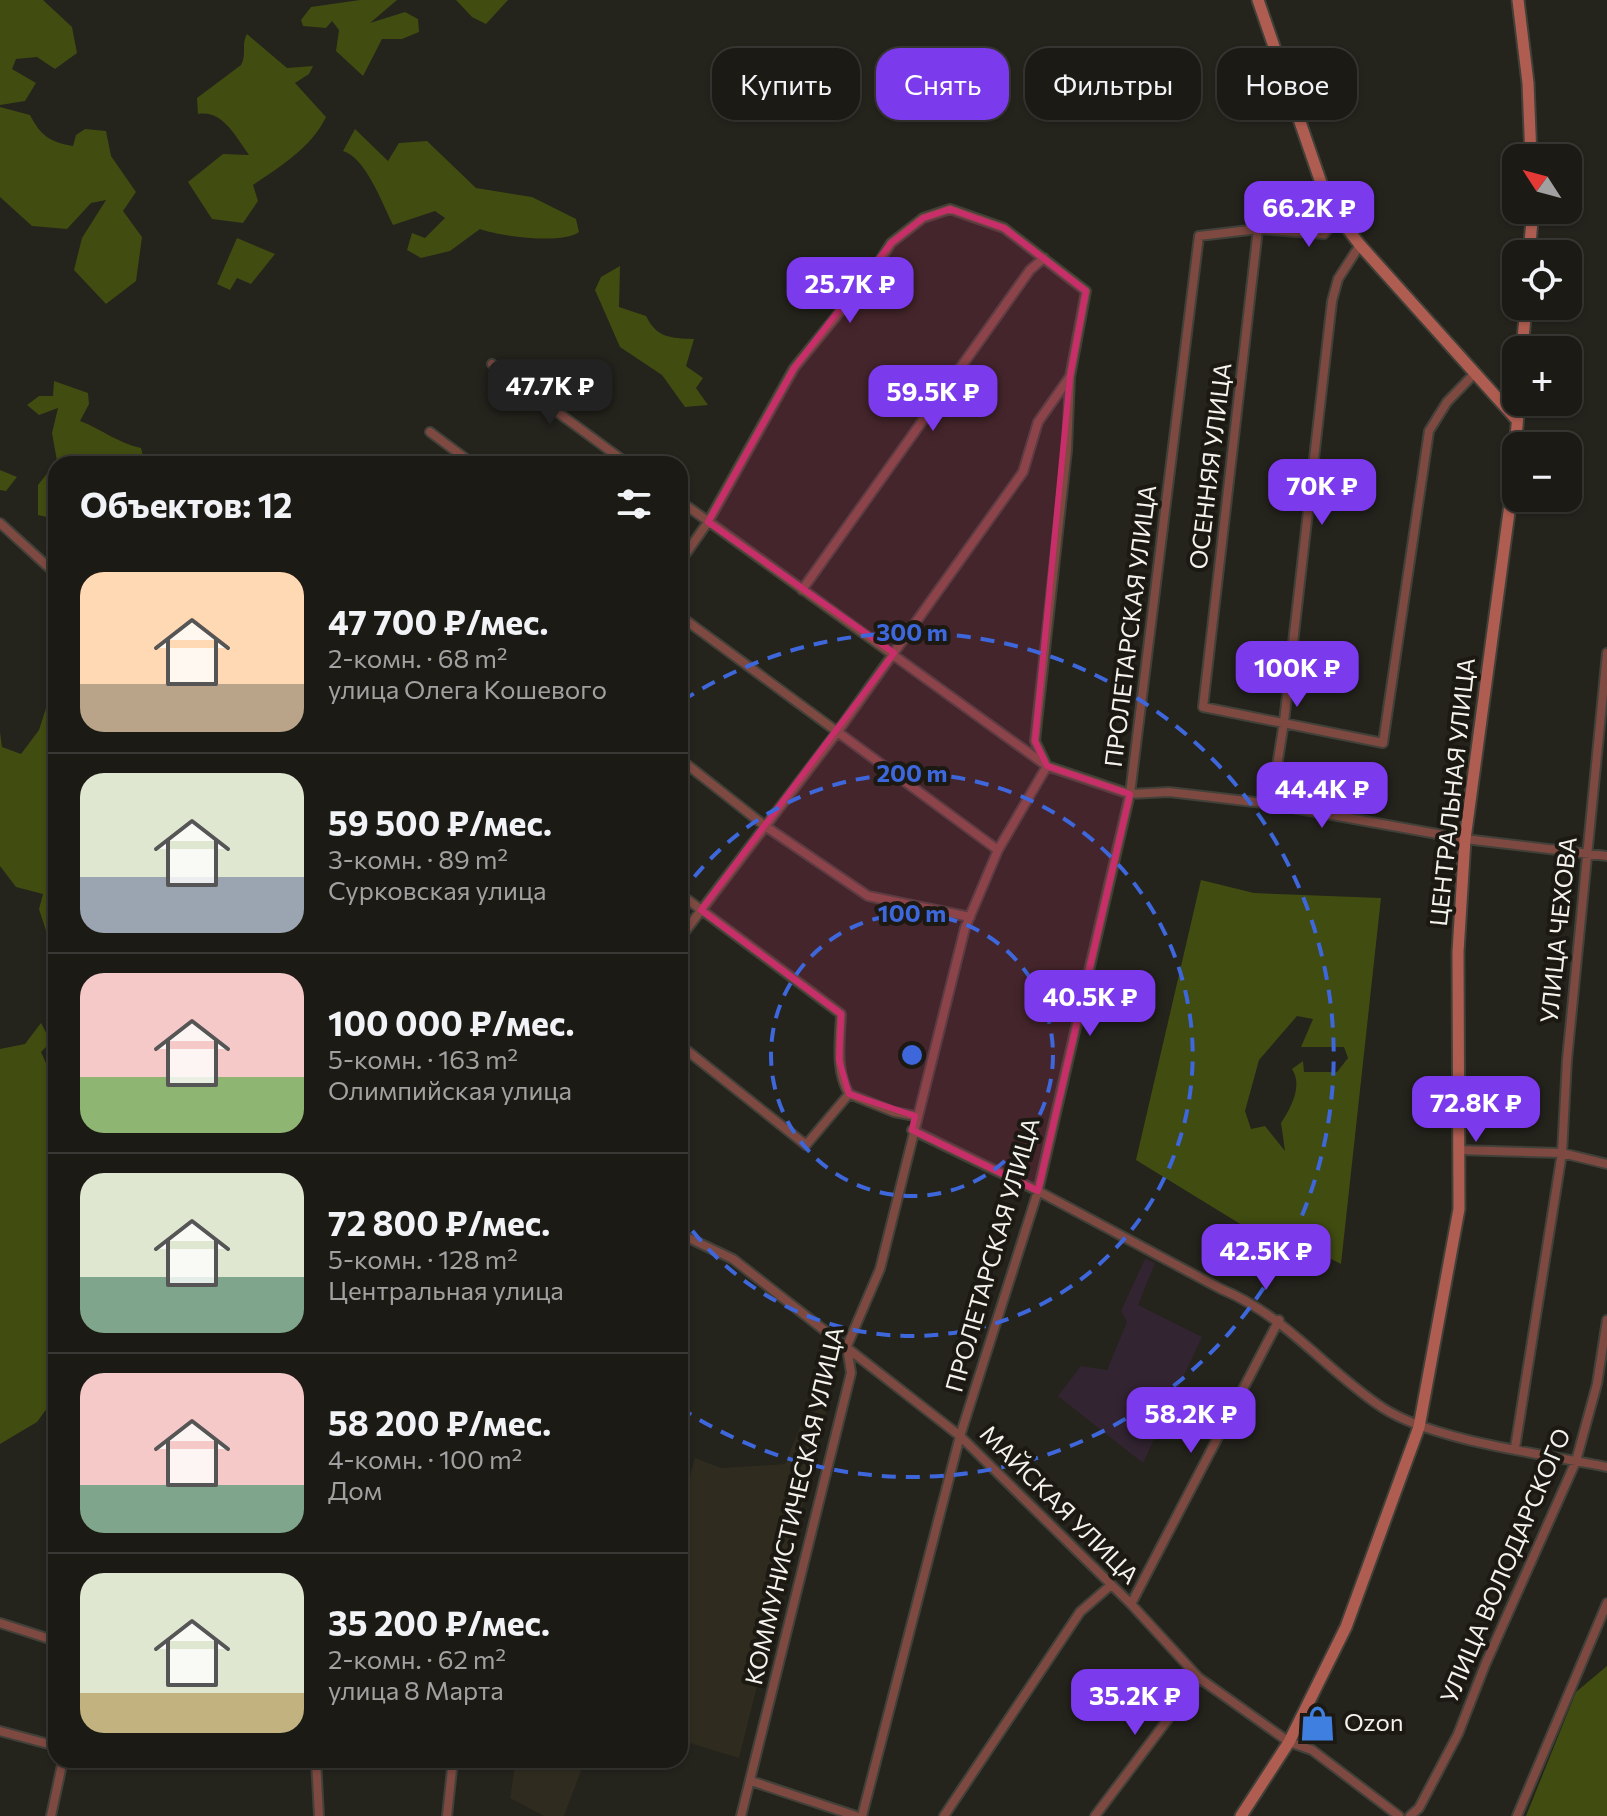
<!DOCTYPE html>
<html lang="ru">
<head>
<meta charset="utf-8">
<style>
  :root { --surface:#1b1a15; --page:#282722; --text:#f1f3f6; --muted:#a0a1a0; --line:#393834; --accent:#7c3aed }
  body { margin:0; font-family:Commissioner,sans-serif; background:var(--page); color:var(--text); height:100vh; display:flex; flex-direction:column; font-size:30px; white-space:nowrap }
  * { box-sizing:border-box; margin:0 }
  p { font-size:26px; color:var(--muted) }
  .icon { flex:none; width:44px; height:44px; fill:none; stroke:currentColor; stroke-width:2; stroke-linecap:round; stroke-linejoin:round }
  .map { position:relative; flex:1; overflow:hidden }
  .side { position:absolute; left:48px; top:456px; width:640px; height:1312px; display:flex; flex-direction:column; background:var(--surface); border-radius:24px; box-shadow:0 2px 6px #0004,0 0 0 2px var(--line) }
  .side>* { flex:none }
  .guide { position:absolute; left:712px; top:48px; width:760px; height:72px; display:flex; gap:16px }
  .needle { width:52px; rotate:306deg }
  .controls { position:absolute; left:1502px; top:144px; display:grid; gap:16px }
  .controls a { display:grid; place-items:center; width:80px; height:80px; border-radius:16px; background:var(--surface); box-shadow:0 2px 6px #0004,0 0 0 2px var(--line); font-size:40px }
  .price { position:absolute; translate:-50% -68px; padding:0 18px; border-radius:16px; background:var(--accent); color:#fff; font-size:26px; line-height:52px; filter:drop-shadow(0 2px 4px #0008) }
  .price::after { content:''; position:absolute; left:50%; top:48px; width:24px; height:18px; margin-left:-12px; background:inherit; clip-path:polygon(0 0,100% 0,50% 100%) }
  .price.active { background:#222; color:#fff }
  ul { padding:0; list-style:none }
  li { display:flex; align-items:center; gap:24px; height:200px; padding:0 32px }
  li+li { border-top:2px solid var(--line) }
  li span { display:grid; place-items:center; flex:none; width:224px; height:160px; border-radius:24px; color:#555 }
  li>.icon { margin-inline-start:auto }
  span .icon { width:96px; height:96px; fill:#fffc; stroke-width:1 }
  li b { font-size:34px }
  h2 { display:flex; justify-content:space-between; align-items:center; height:96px; padding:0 32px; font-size:34px }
  .pill { padding:0 28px; border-radius:24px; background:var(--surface); box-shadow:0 2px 6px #0004,0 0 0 2px var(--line); font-size:28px; line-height:72px }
  .pill.active { background:var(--accent); color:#fff }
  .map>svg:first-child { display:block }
  .industrial { fill:#322431 }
  .built { fill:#2f2c1f }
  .forest { fill:#414c11; fill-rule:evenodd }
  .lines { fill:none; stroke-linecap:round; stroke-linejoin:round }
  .street-casing { stroke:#414039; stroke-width:12 }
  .secondary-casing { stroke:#414039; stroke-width:15 }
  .street { stroke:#7d4941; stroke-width:8 }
  .secondary { stroke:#b05d51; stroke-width:11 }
  .marked { fill:#c72e6a; fill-opacity:0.2; stroke:#c72e6a; stroke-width:6; stroke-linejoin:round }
  .ring { fill:none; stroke:#3d67db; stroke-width:4; stroke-dasharray:14 10 }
  .labels { text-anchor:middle; stroke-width:8; stroke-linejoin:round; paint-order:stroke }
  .street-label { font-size:24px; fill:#f3f2ed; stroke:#1b1912 }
  .poi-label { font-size:24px; fill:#f3f2ed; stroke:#1b1912; text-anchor:start }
  .centre { fill:#3d67db; stroke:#1b1912; stroke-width:4 }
  .ring-label { font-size:24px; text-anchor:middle; font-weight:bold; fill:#3d67db; stroke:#1b1912; stroke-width:8; stroke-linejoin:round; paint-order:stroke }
</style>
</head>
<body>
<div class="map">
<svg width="1607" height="1816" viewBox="0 0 1607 1816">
  <rect width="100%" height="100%" fill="#24231c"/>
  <path class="industrial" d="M1145,1259l10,4 -17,42 64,32 -59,126 -85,-67 23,-30 26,4 20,-48 -6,-11z"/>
  <path class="built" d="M828,1405l-89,353 -59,-18v-243h4l11,-39 26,10 64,-4 19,-47z
    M516,1760h69l-21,56h-20l-34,-18z"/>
  <path class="forest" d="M0,0h43l29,27 5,26 -22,16 -18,-12 -21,2 -4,10 24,14 -11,18 -25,4z
    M360,0h37l-27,23 35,-11 13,7 1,13 -17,7h-20l-19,37 -27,-25 3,-21 -7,-9 -6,7 -23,-2 -2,-6 10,-13z
    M456,0h52l-22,24 -14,-7z
    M247,34l40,34 26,-2 -4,8 -14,9 31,34c-15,31 -45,49 -73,68l5,16 -15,22 -31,-4 -24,-37 35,-28 26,1c-14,-19 -26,-45 -51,-41l-1,-16 44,-33c6,-11 0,-20 6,-31z
    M0,107l30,8c11,21 20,27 43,31l3,-11 9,-6 21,2 5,25 25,36 -13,19 19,26 -6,44 -30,23 -32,-34 8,-32 24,-38 -15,3 -24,26 -35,-3 -32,-29z
    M355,129l33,32 11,-18 28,-2 49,47 56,9 44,22 3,13c-17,13 -80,4 -99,-3l-30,22 -29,7 -14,-8 5,-17 13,5 20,-20 -10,-7 -42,14c-11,-22 -27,-67 -50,-74z
    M237,238l38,16 -24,30 -14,-6 -7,12 -13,-6z
    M620,266l-1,41 27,9c11,22 24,22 48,23l-8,27 17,12 -7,10 12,17 -23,2 -23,-32 -42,-28 -25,-57 6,-13z
    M54,381l34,12 1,11 -9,17c22,8 37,22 61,27l4,16h-89v55l-18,-4v-30l19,-24 -5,-28 6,-25 -19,7 -12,-10 12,-9h14z
    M0,470l17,7 -11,14 -6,-1z
    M56,691v271l-17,-53 4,-15 -27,-7 -16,-21v-134l2,15 19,7 18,-24 10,-31z
    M1201,880l53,13 127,5 -40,366 -57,-29 -8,11 -140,-86zM1297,1016l16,3 -12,28h43l4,11 -11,14h-33l-1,-11 -11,8c11,17 -1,39 -11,54l4,28 -20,-25 -14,3 -6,-18 14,-51z
    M41,1023l10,19 -10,10 15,33v311l-19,26 -37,22v-395l25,-5z
    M1607,1666v150h-81l50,-124z"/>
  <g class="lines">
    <defs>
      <path id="street" d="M1258,229l-55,478 180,36 46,-312 18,-29 28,-29
        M492,364l136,100
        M430,432l43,32
        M680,501l367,265 83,28 39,-2 102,12 194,35 142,17
        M0,523l56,51
        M680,562l28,-40 86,-154 80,-98 17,-27 32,-25 27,-9 54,19 82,63 -16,86 -3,73 -32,291 12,25 -49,84 -33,78 -85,341 -33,77 4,27 -110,443
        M802,590l228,-320 14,-12
        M680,616l318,234
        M680,759l85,67 103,70 102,21
        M1271,804l13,-82 48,-421 6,-22 22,-34
        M680,894l161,120c-1,27 -6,56 8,80l45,18 21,4
        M680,938l158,-207 185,-259 15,-50 31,-44
        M680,1045l126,100 43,-51
        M912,1130l126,61 183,98c67,28 103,80 162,119 51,33 161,46 224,59
        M1459,1150l103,3 45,11
        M680,1234l53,25 227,177 171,168 68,74 90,64 23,8 87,66
        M1515,1448l47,-295 5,-93 40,-407
        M1131,1604l148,-284
        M0,1623l56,18
        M0,1731l56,15
        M278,1760l38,2
        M316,1760l3,56
        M751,1781l105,35
        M51,1816l12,-56
        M447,1816l6,-56
        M862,1816l98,-380 78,-245 92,-397 69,-558 59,-7 66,5 15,-19
        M944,1816l136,-204 31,-27
        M1095,1816l104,-138
        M1410,1816l9,-8 39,-74 27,-69 91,-204 21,-77 10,-64
        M1517,1816l90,-213"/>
      <path id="secondary" d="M1258,0l70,203 32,42 157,175
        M1518,0l10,83 3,75
        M1529,254l4,-44
        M1522,350l4,-44
        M1241,1816l48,-74 57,-115 73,-200 40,-218 -1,-257 7,-113 46,-342 8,-95"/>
    </defs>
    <use href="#street" class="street-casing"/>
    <use href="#secondary" class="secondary-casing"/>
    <use href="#street" class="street"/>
    <use href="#secondary" class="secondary"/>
  </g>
  <path class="marked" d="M950,209l54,19 82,63 -16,86 -35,364 12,25 83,28 -92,397 -126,-61 3,-14 -66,-22 -10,-34 2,-46 -140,-104 193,-257 -186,-131 86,-154 97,-125 32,-25z"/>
  <g class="ring">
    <circle cx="912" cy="1055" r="141"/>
    <path d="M680 896A281 281 0 1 1 680 1214"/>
    <path d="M682 701A422 422 0 1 1 682 1409"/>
  </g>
  <defs>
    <symbol id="shop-bare" viewBox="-9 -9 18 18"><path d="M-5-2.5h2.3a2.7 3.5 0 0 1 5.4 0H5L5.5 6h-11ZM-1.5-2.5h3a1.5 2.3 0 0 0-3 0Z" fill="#3f7fe0" stroke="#1b1912" stroke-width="2.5" paint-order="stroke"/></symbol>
  </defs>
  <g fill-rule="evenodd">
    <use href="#shop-bare" x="1292" y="1698" width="51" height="51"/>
  </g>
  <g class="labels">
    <g class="street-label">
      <text transform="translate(1211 466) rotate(-83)" y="8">ОСЕННЯЯ УЛИЦА</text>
      <text transform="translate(1131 626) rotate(-83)" y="8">ПРОЛЕТАРСКАЯ УЛИЦА</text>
      <text transform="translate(1453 792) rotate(-84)" y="8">ЦЕНТРАЛЬНАЯ УЛИЦА</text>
      <text transform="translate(1559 930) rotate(-84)" y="8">УЛИЦА ЧЕХОВА</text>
      <text transform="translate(993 1255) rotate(-74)" y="8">ПРОЛЕТАРСКАЯ УЛИЦА</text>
      <text transform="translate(1059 1505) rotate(45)" y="8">МАЙСКАЯ УЛИЦА</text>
      <text transform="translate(795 1506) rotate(-77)" y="8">КОММУНИСТИЧЕСКАЯ УЛИЦА</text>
      <text transform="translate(1506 1566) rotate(-67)" y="8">УЛИЦА ВОЛОДАРСКОГО</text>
    </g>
    <g class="poi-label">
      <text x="1344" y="1731">Ozon</text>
    </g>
  </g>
  <circle cx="912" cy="1055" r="12" class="centre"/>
  <g class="ring-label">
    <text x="912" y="641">300 m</text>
    <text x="912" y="782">200 m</text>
    <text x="912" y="922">100 m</text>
  </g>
</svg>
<div class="controls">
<a><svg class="needle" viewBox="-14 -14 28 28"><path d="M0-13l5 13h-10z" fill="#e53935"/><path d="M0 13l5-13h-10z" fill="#a0a1a0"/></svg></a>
<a><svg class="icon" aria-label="locate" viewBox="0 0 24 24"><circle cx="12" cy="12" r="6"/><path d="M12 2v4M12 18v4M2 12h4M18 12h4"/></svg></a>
<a>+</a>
<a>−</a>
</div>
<b class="price" style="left:1309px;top:249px">66.2K ₽</b>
<b class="price" style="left:850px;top:325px">25.7K ₽</b>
<b class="price active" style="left:550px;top:427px">47.7K ₽</b>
<b class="price" style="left:933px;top:433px">59.5K ₽</b>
<b class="price" style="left:1322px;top:527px">70K ₽</b>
<b class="price" style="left:1297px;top:709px">100K ₽</b>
<b class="price" style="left:1322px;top:830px">44.4K ₽</b>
<b class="price" style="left:1090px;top:1038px">40.5K ₽</b>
<b class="price" style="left:1476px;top:1144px">72.8K ₽</b>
<b class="price" style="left:1266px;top:1292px">42.5K ₽</b>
<b class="price" style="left:1191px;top:1455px">58.2K ₽</b>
<b class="price" style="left:1135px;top:1737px">35.2K ₽</b>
<div class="guide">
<a class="pill">Купить</a>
<a class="pill active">Снять</a>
<a class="pill">Фильтры</a>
<a class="pill">Новое</a>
</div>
<section class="side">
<h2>Объектов: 12<svg class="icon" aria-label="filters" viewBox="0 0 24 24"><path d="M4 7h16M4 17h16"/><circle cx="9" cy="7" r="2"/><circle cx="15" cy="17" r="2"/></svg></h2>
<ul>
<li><span style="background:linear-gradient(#ffd9b3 70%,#b9a48a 0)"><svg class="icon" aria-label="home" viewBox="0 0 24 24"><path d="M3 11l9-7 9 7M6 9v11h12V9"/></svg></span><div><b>47 700 ₽/мес.</b><p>2-комн. · 68 m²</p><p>улица Олега Кошевого</p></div></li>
<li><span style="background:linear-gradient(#dfe7d0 65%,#9aa5b1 0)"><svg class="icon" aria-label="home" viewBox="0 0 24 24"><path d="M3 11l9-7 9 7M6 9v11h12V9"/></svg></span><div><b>59 500 ₽/мес.</b><p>3-комн. · 89 m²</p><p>Сурковская улица</p></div></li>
<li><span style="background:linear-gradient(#f6c9c9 65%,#8fb573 0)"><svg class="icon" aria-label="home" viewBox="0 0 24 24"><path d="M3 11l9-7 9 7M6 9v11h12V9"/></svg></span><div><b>100 000 ₽/мес.</b><p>5-комн. · 163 m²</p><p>Олимпийская улица</p></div></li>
<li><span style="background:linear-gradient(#dfe7d0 65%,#7fa58c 0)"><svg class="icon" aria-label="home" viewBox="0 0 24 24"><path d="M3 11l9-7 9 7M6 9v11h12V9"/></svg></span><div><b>72 800 ₽/мес.</b><p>5-комн. · 128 m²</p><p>Центральная улица</p></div></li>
<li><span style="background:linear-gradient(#f6c9c9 70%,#7fa58c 0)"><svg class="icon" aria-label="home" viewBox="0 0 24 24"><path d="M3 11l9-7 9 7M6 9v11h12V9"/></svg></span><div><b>58 200 ₽/мес.</b><p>4-комн. · 100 m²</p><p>Дом</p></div></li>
<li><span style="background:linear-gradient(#dfe7d0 75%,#c2b280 0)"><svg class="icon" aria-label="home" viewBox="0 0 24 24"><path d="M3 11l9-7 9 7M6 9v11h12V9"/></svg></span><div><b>35 200 ₽/мес.</b><p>2-комн. · 62 m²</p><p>улица 8 Марта</p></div></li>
</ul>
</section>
</div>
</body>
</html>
